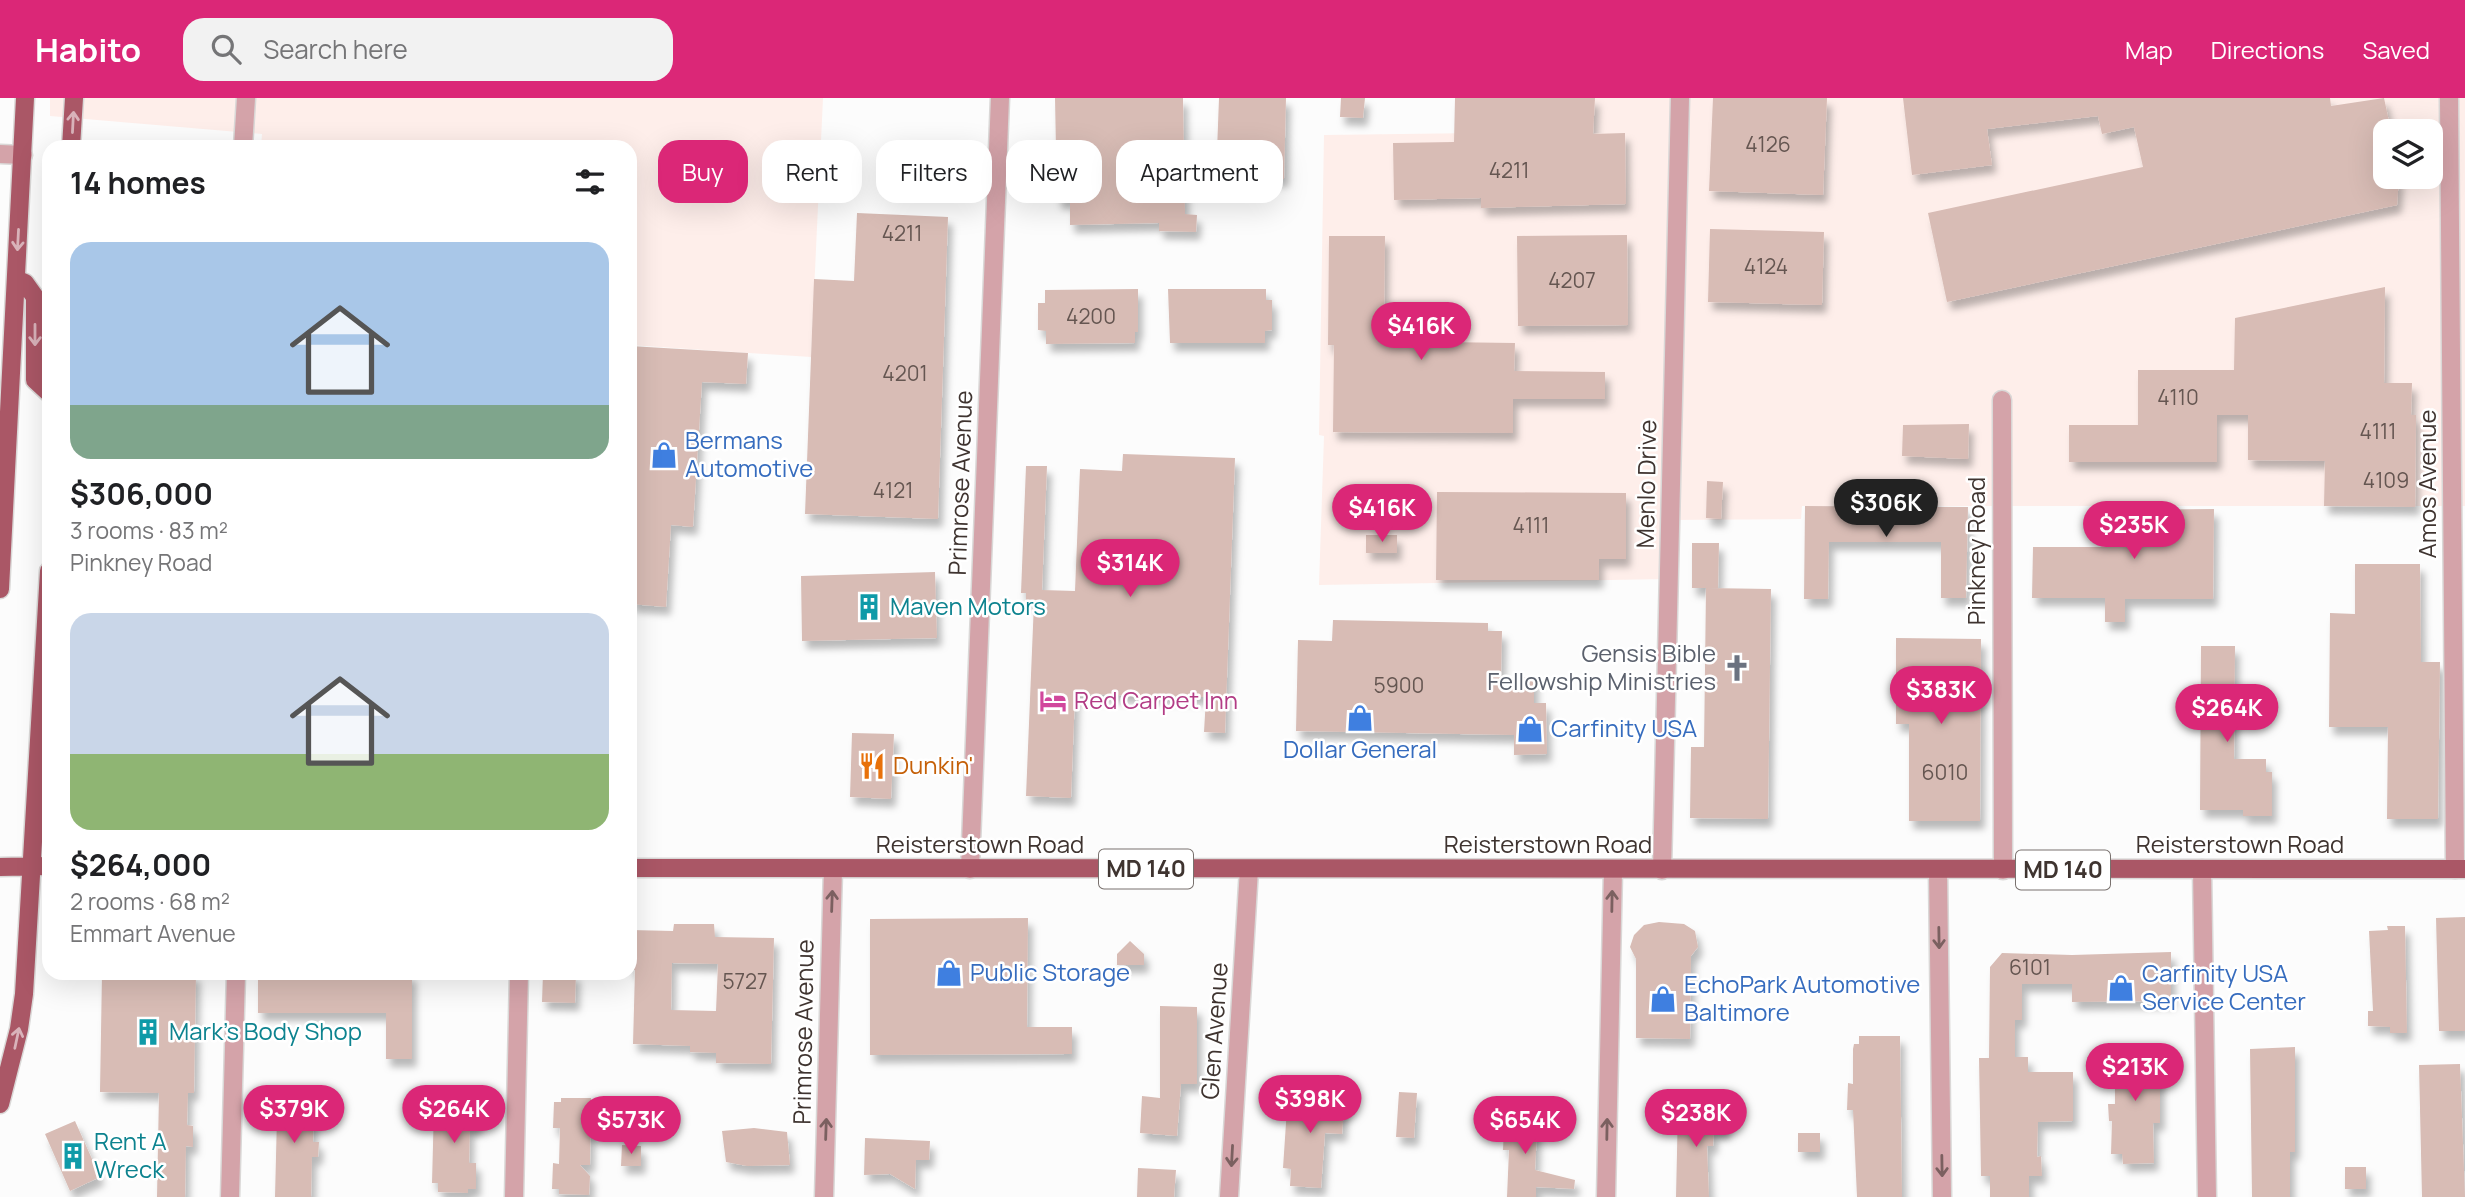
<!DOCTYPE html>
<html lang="en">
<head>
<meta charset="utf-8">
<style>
  :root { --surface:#fff; --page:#f2f2f2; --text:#202124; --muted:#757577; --accent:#db2777 }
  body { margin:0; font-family:Manrope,sans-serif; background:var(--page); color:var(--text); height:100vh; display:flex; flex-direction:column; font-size:26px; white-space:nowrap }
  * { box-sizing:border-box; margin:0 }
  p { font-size:23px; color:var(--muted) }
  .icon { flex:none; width:38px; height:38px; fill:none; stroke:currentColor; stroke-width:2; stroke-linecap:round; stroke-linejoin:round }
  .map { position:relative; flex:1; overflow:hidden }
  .sheet { position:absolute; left:42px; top:42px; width:595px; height:840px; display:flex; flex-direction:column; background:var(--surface); border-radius:21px; box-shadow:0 7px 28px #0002 }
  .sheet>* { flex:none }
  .guide { position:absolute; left:658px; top:42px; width:665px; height:63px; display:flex; gap:14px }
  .tools { position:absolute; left:2373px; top:21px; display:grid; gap:14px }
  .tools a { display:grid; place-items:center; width:70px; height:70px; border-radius:14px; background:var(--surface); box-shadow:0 7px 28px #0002; font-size:35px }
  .price { position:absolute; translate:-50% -60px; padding:0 16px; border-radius:24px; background:var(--accent); color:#fff; font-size:23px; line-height:46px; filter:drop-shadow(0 2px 4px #0008) }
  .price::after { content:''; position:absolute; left:50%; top:42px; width:21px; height:16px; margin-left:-10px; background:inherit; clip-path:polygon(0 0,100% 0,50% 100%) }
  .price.on { background:#222; color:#fff }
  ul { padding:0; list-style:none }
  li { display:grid; align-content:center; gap:14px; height:371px; padding:0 28px }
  li span { display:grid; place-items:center; height:217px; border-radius:21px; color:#555 }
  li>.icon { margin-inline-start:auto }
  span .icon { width:126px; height:126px; fill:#fffc; stroke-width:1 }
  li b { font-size:30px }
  h2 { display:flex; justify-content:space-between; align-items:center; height:84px; padding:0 28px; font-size:30px }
  .chip { padding:0 24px; border-radius:21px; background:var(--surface); box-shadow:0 7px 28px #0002; font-size:24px; line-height:63px }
  .chip.on { background:var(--accent); color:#fff }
  header { display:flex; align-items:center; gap:42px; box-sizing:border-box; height:98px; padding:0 35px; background:var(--accent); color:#fff }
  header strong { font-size:33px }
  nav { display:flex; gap:38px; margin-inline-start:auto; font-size:24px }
  .search { width:490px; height:63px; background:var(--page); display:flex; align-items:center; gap:18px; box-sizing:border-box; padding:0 24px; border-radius:21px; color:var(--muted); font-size:26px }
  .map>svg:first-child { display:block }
  .industrial { fill:#feeeea; fill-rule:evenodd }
  .building { fill:#d8bcb5; fill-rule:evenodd; filter:url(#shadow) }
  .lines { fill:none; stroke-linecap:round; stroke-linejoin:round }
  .street-casing { stroke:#dad8d7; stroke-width:21 }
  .primary-casing { stroke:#dad8d7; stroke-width:21 }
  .street { stroke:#d4a3a9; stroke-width:18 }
  .primary { stroke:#aa5766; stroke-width:18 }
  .oneway { stroke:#d9b3ba }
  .oneway2 { stroke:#7b6060 }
  .labels { text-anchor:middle; stroke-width:5; stroke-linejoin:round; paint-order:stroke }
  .number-label { font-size:21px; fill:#655651 }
  .shield { fill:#fff; stroke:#79716e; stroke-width:2 }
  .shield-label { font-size:23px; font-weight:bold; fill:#3f3430 }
  .shop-label { font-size:24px; fill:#366cbe; stroke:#fff; text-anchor:start }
  .street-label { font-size:24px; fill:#3f3430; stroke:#fff }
  .culture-label { font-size:24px; fill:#0d838f; stroke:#fff; text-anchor:start }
  .worship-label { font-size:24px; fill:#5b616d; stroke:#fff; text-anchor:end }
  .hotel-label { font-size:24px; fill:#b23c85; stroke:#fff; text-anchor:start }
  .food-label { font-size:24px; fill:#c56008; stroke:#fff; text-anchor:start }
</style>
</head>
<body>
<header>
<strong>Habito</strong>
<div class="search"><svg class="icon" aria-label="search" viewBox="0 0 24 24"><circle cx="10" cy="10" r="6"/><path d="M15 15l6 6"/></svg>Search here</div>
<nav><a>Map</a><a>Directions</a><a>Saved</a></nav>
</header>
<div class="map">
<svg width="2465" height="1099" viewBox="0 0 2465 1099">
  <defs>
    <filter id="shadow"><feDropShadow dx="4.5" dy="8" stdDeviation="3.5" flood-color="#0004"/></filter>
  </defs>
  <rect width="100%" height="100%" fill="#fcfcfc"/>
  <path class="industrial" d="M50,0h773l-12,259 -181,-12v-198h-369l1,-13 -212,-18z
    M1479,0h986v408h-663l-1,13 -133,1 -1,59 -348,6 5,-149 -5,-1 5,-300 154,-2zM2385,33h46v46h-46z"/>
  <path class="building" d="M1055,0h128l2,116 12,1 -1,17 -37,-1v-8l-89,2v-24h-13z
    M1219,0h67l-2,81 -68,-1z
    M1341,0h24l-2,20 -23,-1z
    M1455,0h140l-2,36 32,-1 1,71 -145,4v-10l-87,2 -1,-57 61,-1z
    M1713,0h114l-4,97 -114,-4z
    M1903,0h427l1,8 53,-8 7,33h-6v46h14l-2,28 -450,97 -19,-89 215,-46 -9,-40 -32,7 -4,-18 -111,13 5,36 -80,10z
    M857,115l91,4 -10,302 -133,-5 9,-235 40,2z
    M1710,131l114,3 -2,73 -114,-3z
    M1627,137l1,90 -110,1 -1,-90z
    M1329,138h56l-1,82 55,1v23l76,1 -1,28 91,1v27h-92v34l-180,-1 1,-87h-6z
    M2385,189l-1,96h28l-1,32h5l-1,92 -91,-1 1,-45 -77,-1v-45h-31v47h-148v-37h69v-55h96l1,-52z
    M1138,191v43h-3v11l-89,1v-13l-8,-1v-27h7v-13z
    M1168,191h98v11h6v30l-7,1v12h-95z
    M630,248l118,7 -2,31 -44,-2 -9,145 -22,-2 -5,82 -36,-3z
    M1969,326l-1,35 -66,-3 1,-31z
    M1123,356l112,4 -10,275 -21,-1 2,-35 -131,-3 -4,104 -45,-2 8,-194h-8v-9h-5l5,-127h21l-5,124 33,1 5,-122 42,2z
    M1707,383l16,1 -2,37 -15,-1z
    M1437,394l189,1v66h-27v21h-163z
    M1805,408l163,1 -2,91h-25v-56h-112l-1,57h-24z
    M2214,411l-1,90h-88v23h-20v-24h-73l1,-51h74v-37z
    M1366,437h31v18h-31z
    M1692,445h27l-1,45h-26z
    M2355,466h65l1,98h19l-2,157h-51l1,-92h-59l1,-114 25,1z
    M935,474l2,66 -135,3 -1,-65z
    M1706,490l65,1 -3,230 -78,-1 1,-71h13z
    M1333,522l155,3v8h14l-1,46h33v26h12l1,51 -33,1v-20l-218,-4 2,-91 34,1z
    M1896,540l85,1 -1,182h-71v-97h-13z
    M2201,548h34l-1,113h32v13h6v44h-29v-6h-43z
    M852,635l42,1 -3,65 -41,-2z
    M2465,819v114h-26l-3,-113z
    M1028,820l-1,109h45v27l-202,1v-136z
    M1659,824l25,2 11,7 3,16 -7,9 -1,83 -54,-1v-79l-6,-12 4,-12 10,-10z
    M674,826h40l1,13 59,1 -3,126 -55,-1v-10l-26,-1v-6l-57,-2 2,-74h-5v-40l43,1zM672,865l46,1 -2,47 -45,-1z
    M2387,828h18l2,107h-17v-6l-22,-1v-15h5l-4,-80 19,-1z
    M1130,843l14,13v11h-27v-11z
    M2171,854v49l-99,1v-18h-50v36h-7v37h13v15h45v49l-35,1 -1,35 4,-1 1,20h-13v21h-39v-21h-9l-2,-118h10l1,-91 12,-14 70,2z
    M102,875h94l-2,120h-6l-1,32 6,1v21l-7,-1 -1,51h-28l2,-104 -59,-1z
    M258,875h154v86h-26v-46h-128z
    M543,875h33l-1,30 -33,-1z
    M1160,908l37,1v77h-16l-4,52 -37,-3 2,-37 18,2z
    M1859,938h41l2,161h-45l-4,-87h-6l1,-27 5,1v-35l1,-5h5z
    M2295,949v105h-5v45h-38l-2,-148z
    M2115,950l45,1v74h-7l1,40 -31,1 -1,-10h-11l1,-33h-3l-1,-17h7v-35h-7l-1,-8 1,-8h6z
    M2460,966l5,133h-43l-3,-132z
    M1399,994l18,1 -3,45 -18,-1z
    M1288,995l57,3 -3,38 -17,-1 -4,55 -31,-2 1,-17 -8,-1z
    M284,999l25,1v3h5l-1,41h6l-1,15h-6l-1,40h-36l2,-81h-11v-17z
    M440,999l31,1v4h7l-1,26h-7l-1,35h7v26h-8v4l-30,-1v-9h-6l2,-77h6z
    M561,1000h30l-1,67h-10l10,11 -1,19 -30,-1v-5h-7l1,-26 6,1 1,-36h-7l1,-26h7z
    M1678,1009l48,4 -1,21 -11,-1 -1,15h-6l2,51h-33z
    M1493,1015l45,1 -3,56 40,10 -1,9 -38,-2v10h-29l2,-47h-6l1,-22h-12z
    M75,1023l25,56 -30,14 -25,-57z
    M754,1030l33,4 3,33 -43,1 -21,-4 -4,-31z
    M1798,1035h22v19h-22z
    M865,1040l65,3 -1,19h-13l-1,29 -25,-15 -26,1z
    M622,1047l19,1v20h-20z
    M2345,1069h21v22h-21z
    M1138,1070l38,2 -2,27h-37z"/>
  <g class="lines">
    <defs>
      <path id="street" d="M2449,0l6,771
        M243,49l3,-49
        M0,56l23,1
        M2002,302l1,470
        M970,771l30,-771
        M2202,771l5,328
        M1662,772l18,-772
        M1938,772l4,327
        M230,1099l6,-224
        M514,1099l5,-224
        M824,1099l9,-328
        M1229,1099l20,-328
        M1606,1099l7,-327"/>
      <path id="primary" d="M71,49l3,-49
        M16,181l9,4 10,14v83l14,13
        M0,491l25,-491
        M0,769l49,-1
        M630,770l1835,1
        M0,1006l19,-75 5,-35 25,-423"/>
    </defs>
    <use href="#street" class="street-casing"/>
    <use href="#primary" class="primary-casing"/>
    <use href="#street" class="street"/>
    <use href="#primary" class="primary"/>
  </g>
  <defs><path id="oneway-shaft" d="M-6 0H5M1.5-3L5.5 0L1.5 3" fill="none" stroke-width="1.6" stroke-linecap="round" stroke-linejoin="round" transform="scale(1.75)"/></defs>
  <g class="oneway">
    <use href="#oneway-shaft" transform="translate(73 24) rotate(-87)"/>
    <use href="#oneway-shaft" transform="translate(18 142) rotate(93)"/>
    <use href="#oneway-shaft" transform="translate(35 237) rotate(90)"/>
    <use href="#oneway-shaft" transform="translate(17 940) rotate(-78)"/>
  </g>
  <g class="oneway2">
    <use href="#oneway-shaft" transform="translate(832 803) rotate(-88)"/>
    <use href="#oneway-shaft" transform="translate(1612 803) rotate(-89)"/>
    <use href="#oneway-shaft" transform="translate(1939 840) rotate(89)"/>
    <use href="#oneway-shaft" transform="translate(826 1031) rotate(-88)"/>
    <use href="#oneway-shaft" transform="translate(1607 1031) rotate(-89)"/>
    <use href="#oneway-shaft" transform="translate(1232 1058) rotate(93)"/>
    <use href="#oneway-shaft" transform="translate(1942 1068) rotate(89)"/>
  </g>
  <defs>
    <symbol id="shop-bare" viewBox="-9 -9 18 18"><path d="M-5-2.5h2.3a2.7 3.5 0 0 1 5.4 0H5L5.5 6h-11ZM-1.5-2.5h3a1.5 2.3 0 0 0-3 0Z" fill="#3f7fe0" stroke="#fff" stroke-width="2.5" paint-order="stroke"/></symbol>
    <symbol id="building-bare" viewBox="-9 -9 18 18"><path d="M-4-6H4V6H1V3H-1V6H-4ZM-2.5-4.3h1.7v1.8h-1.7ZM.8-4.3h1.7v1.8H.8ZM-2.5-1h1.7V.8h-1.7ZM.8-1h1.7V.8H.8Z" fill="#0f9aa8" stroke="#fff" stroke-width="2.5" paint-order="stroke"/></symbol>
    <symbol id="church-bare" viewBox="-9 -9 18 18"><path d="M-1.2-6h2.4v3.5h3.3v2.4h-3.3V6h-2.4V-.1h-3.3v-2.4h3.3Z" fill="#6b7280" stroke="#fff" stroke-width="2.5" paint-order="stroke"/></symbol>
    <symbol id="hotel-bare" viewBox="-9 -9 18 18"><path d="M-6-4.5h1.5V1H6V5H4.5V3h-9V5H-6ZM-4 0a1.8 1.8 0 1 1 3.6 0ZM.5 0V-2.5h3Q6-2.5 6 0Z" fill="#d1479c" stroke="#fff" stroke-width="2.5" paint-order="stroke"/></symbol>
    <symbol id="restaurant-bare" viewBox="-9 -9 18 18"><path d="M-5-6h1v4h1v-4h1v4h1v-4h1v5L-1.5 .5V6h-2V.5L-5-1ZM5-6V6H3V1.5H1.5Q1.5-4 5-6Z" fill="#e8710a" stroke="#fff" stroke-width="2.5" paint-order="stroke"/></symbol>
  </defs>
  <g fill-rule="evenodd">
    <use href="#shop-bare" x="645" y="338" width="38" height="38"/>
    <use href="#building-bare" x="850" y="490" width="38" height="38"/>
    <use href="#church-bare" x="1718" y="551" width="38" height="38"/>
    <use href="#hotel-bare" x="1034" y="584" width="38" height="38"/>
    <use href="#shop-bare" x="1341" y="601" width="38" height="38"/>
    <use href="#shop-bare" x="1511" y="612" width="38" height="38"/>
    <use href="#restaurant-bare" x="853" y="649" width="38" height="38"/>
    <use href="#shop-bare" x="930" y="856" width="38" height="38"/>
    <use href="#shop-bare" x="2102" y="871" width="38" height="38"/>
    <use href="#shop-bare" x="1644" y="882" width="38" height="38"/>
    <use href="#building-bare" x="129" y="915" width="38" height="38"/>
    <use href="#building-bare" x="54" y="1039" width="38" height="38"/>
  </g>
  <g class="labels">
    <g class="number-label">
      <text x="1768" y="54">4126</text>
      <text x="1509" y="80">4211</text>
      <text x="902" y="143">4211</text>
      <text x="1766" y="176">4124</text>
      <text x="1572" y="190">4207</text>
      <text x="1091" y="226">4200</text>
      <text x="905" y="283">4201</text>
      <text x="2178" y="307">4110</text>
      <text x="2378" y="341">4111</text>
      <text x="2386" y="390">4109</text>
      <text x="893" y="400">4121</text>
      <text x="1531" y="435">4111</text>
      <text x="1399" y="595">5900</text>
      <text x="1945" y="682">6010</text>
      <text x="2030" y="877">6101</text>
      <text x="745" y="891">5727</text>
    </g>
    <g class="shield">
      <rect x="1099" y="751.5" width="94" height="39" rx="5"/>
      <rect x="2016" y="752.5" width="94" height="39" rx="5"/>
    </g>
    <g class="shield-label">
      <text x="1146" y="779">MD 140</text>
      <text x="2063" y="780">MD 140</text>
    </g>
    <g class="shop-label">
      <text x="685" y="351">Bermans<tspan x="685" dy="28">Automotive</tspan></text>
      <text x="1551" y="639">Carfinity USA</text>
      <text x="1360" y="660" text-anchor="middle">Dollar General</text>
      <text x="970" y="883">Public Storage</text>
      <text x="2142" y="884">Carfinity USA<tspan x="2142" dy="28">Service Center</tspan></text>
      <text x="1684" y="895">EchoPark Automotive<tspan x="1684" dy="28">Baltimore</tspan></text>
    </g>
    <g class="street-label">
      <text transform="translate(961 385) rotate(-88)" y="8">Primrose Avenue</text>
      <text transform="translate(1647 386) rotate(-89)" y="8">Menlo Drive</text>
      <text transform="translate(2428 386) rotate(-90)" y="8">Amos Avenue</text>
      <text transform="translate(1977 453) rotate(-90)" y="8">Pinkney Road</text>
      <text x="980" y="755">Reisterstown Road</text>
      <text x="1548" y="755">Reisterstown Road</text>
      <text x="2240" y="755">Reisterstown Road</text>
      <text transform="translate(1215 933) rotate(-86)" y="8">Glen Avenue</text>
      <text transform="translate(804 934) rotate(-89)" y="8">Primrose Avenue</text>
    </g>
    <g class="culture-label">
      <text x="890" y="517">Maven Motors</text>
      <text x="169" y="942">Mark's Body Shop</text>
      <text x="94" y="1052">Rent A<tspan x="94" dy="28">Wreck</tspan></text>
    </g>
    <g class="worship-label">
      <text x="1716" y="564">Gensis Bible<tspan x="1716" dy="28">Fellowship Ministries</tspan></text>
    </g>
    <g class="hotel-label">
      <text x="1074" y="611">Red Carpet Inn</text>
    </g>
    <g class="food-label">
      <text x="893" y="676">Dunkin'</text>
    </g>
  </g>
</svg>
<div class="tools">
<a><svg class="icon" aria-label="layers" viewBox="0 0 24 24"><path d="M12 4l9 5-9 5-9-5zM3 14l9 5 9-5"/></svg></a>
</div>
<b class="price" style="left:1421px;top:264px">$416K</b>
<b class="price on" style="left:1886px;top:441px">$306K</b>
<b class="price" style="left:1382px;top:446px">$416K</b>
<b class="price" style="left:2134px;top:463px">$235K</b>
<b class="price" style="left:1130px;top:501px">$314K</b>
<b class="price" style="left:1941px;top:628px">$383K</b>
<b class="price" style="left:2227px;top:646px">$264K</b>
<b class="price" style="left:2135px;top:1005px">$213K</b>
<b class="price" style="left:1310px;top:1037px">$398K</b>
<b class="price" style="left:294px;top:1047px">$379K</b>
<b class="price" style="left:454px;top:1047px">$264K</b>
<b class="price" style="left:1696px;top:1051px">$238K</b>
<b class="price" style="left:631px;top:1058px">$573K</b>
<b class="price" style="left:1525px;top:1058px">$654K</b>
<div class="guide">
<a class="chip on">Buy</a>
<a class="chip">Rent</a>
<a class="chip">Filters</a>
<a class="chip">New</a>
<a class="chip">Apartment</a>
</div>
<section class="sheet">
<h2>14 homes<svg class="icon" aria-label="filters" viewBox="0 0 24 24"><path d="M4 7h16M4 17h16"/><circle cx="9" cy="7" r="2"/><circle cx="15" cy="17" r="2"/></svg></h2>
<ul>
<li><span style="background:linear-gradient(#a9c7e8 75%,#7fa58c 0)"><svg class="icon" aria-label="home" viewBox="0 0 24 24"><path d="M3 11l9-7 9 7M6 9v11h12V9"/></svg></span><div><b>$306,000</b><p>3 rooms · 83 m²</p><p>Pinkney Road</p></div></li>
<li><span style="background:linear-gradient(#c9d6e8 65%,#8fb573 0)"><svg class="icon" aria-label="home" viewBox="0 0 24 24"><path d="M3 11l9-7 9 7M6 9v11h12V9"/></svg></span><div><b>$264,000</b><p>2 rooms · 68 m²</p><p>Emmart Avenue</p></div></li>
</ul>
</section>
</div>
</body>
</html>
